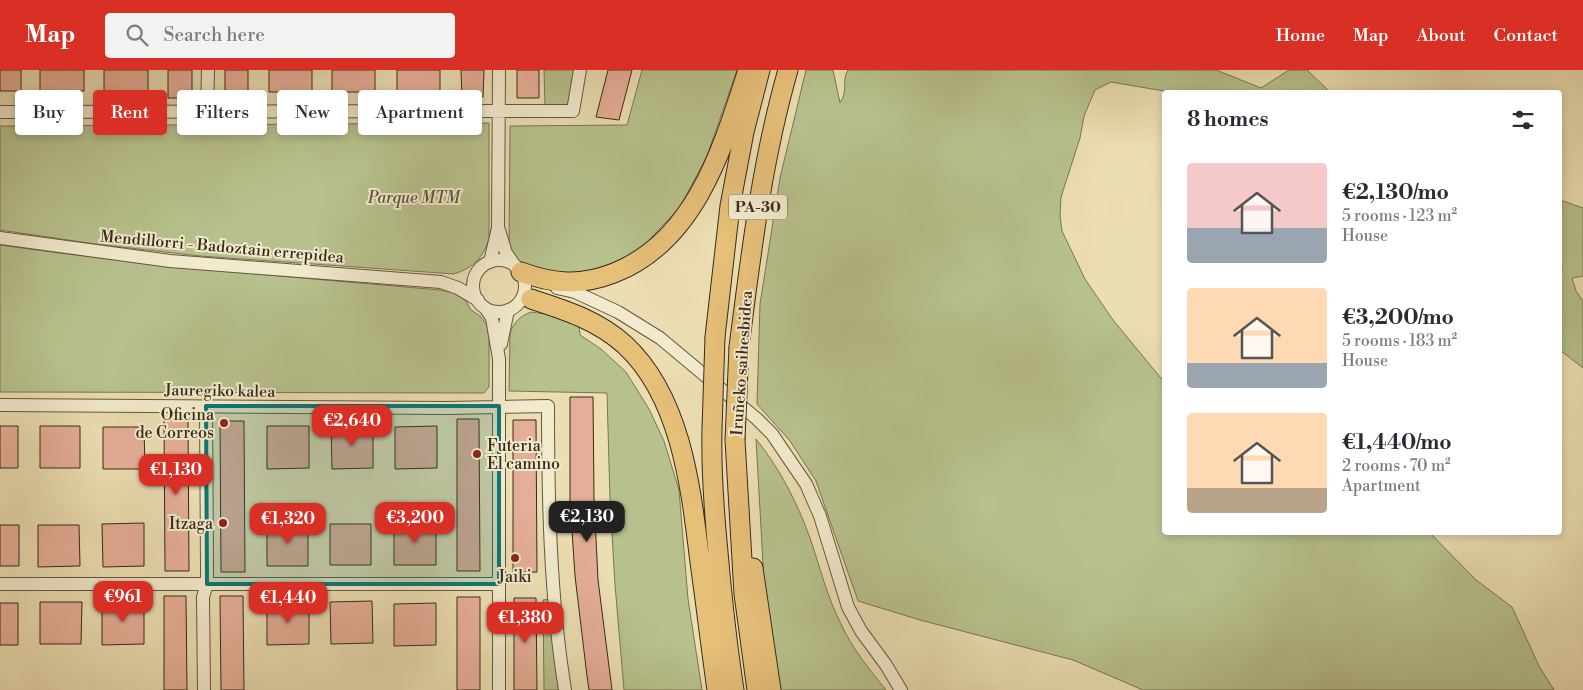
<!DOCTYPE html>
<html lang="en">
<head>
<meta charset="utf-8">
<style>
  :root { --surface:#fff; --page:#f2f2f3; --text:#2b2b33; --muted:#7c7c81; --accent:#d93025 }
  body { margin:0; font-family:"Libre Bodoni",serif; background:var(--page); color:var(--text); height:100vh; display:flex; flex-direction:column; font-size:19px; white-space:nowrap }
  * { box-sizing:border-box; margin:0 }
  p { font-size:16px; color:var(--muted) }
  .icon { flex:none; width:28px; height:28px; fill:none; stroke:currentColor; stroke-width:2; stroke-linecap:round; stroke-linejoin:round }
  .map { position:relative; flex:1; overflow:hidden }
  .drawer { position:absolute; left:1162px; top:20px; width:400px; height:445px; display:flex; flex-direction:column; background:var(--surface); border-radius:5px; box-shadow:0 2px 8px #0003 }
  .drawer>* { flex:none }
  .banner { position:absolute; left:15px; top:20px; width:475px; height:45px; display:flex; gap:10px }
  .price { position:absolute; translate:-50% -42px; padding:0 11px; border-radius:10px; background:var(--accent); color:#fff; font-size:16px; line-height:32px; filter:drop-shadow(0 1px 2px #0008) }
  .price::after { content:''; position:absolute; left:50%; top:30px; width:15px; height:11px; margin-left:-8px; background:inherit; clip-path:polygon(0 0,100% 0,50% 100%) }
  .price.selected { background:#222; color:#fff }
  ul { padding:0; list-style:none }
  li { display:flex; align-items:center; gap:15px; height:125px; padding:0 25px }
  li span { display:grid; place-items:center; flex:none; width:140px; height:100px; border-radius:5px; color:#555 }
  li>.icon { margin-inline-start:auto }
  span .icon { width:60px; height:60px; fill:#fffc; stroke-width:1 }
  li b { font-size:21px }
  h2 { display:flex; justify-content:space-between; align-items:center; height:60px; padding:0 25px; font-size:21px }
  .pill { padding:0 18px; border-radius:5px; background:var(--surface); box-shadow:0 2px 8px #0003; font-size:18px; line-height:45px }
  .pill.selected { background:var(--accent); color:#fff }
  header { display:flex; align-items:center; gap:30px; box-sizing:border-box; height:70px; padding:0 25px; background:var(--accent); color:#fff }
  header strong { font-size:24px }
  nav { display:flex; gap:28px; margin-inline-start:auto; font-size:18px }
  .search { width:350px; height:45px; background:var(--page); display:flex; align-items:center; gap:12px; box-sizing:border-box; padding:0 18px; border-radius:5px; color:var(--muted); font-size:19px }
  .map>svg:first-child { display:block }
  .green { fill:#b7c18d; stroke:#787653 }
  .building { fill:#e5ae98; stroke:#382a19 }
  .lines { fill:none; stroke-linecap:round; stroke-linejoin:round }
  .minor-casing { stroke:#65573f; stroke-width:14 }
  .highway-casing { stroke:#382a19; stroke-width:21 }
  .minor { stroke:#f2eacd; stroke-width:12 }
  .highway { stroke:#e6bf79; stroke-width:19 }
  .highway-bridge-casing { stroke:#382a19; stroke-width:21; stroke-linecap:butt }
  .highway-bridge { stroke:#e6bf79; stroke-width:19 }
  .marked { fill:#0f766e; fill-opacity:0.2; stroke:#0f766e; stroke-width:4; stroke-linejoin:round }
  .poi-dot { fill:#8f2418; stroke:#f2eacd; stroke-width:2 }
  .labels { text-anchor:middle; stroke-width:4; stroke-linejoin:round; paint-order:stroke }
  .shield { fill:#f2eacd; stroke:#70644f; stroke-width:1 }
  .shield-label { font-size:15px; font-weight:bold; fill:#382a19 }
  .park-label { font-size:16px; font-style:italic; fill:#585036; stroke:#f2eacd }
  .street-label { font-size:16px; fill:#382a19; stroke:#f2eacd }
  .poi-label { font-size:16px; fill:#382a19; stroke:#f2eacd; text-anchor:end }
</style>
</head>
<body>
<header>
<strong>Map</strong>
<div class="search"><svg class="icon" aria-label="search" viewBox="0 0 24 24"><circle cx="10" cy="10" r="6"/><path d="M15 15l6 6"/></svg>Search here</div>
<nav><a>Home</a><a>Map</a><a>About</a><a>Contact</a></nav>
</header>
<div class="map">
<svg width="1583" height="620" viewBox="0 0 1583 620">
  <rect width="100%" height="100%" fill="#ebdeb2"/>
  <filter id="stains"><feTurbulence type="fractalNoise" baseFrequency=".004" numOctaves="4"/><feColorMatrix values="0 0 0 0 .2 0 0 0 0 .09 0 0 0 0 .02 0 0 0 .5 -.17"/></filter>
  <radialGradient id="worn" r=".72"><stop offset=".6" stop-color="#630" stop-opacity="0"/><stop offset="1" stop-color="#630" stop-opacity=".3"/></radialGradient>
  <path class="green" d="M544,0h32l-8,34 -5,2h-18z
    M642,0h95l-30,86 -27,51 -43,46 -34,15 -34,8 -47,-10 -13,-12 1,-128 117,-1z
    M806,0h27l7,33c9,-14 1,-21 8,-33h368l45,18 28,-18h19v1l22,21h-160l-59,-10 -16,8 -11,26 -4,22 -19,59 -1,18 2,16 23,48 28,41 52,63v149l265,1 45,46 37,28 27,59 15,24h-411l-70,-30 -153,-40 -62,-19 -42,-120 -26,-40 -33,-37 3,-100 20,-126z
    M489,53v116c-6,19 -16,29 -35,35l-254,-18 -105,-12 -95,-14v-104z
    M1560,130l23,8v68l-11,2 4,13 7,10v67l-23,-18z
    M0,175c146,21 293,32 440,45l14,3 12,8 5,9 9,6 7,9 2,13v49l-5,6 -484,-1z
    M531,242l21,3 27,10 1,10 21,14 25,23 23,37 15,32 15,49 9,109 14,91h-78l-9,-105 -5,-86 -3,-106 -98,-2 1,-58c4,-11 10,-17 21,-21z
    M756,369c24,30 41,63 54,99 10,29 17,59 31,86 11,24 28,45 45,66h-106l-16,-109z
    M550,529l10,91h-16l-1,-90z"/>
  <path class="building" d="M0,0h21v21h-21z
    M40,0h44v21h-44z
    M104,0h44v21l-44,1z
    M168,0h24v28h-24z
    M225,0h23v28h-23z
    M269,0h43v22h-43z
    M332,0h43v22h-43z
    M397,0h43v21h-43z
    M461,0h23l-1,27 -21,1z
    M517,0h22v28h-22z
    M608,0h24l-13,50 -23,-3z
    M570,327h23l1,101 4,82 14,110h-23l-2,-14 -12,-100 -5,-76z
    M457,349h22l1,152h-23z
    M164,350h24l1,151h-24z
    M513,350h23l1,152h-24z
    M220,351h24l1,151h-24z
    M0,356h18v42h-18z
    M40,356h40v42h-40z
    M267,356h42v42l-42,1z
    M373,356v42l-41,1 -1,-42z
    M437,356v42l-42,1v-42z
    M103,357h41l1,42h-42z
    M144,453v43l-41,1 -1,-43z
    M308,453v43h-41v-42z
    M330,454h41v41h-41z
    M394,454h42v41h-42z
    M0,455h19v41h-19z
    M38,455h41l1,41 -42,1z
    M164,526h22l1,94h-23z
    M220,526h23l1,94h-23z
    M457,527h23v93h-23z
    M514,528h22l1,92h-23z
    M372,531l1,42 -42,1 -1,-42z
    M40,532h42l-1,42h-41z
    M102,532h42v42l-42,1z
    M309,532v42l-42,1v-42z
    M0,533h18v42h-18z
    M436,533v42l-42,1v-42z"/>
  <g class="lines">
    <defs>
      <path id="minor" d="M0,42l573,-1 7,-41
        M207,42l1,-42
        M499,160l7,23 9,13
        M0,168l170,23 271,21 17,6 20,12
        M473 216a26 26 0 1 1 52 0a26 26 0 1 1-52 0Z
        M490,192l8,-34 1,-158
        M557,218l18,4 43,20 42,26 97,81 15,15 34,50 14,32 28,91 13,24 25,34 15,25
        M486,239l6,9 7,41v331
        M501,274l7,-34
        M0,335l448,3 100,-2c0,95 2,190 17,284
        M0,514h499
        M204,620l-1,-93 4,-13v-17l-1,-161"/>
      <path id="highway" d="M521,202c32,12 60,14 93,1 82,-32 109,-126 134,-203
        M531,229c34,11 66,21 94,46 57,53 66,145 75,217 6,43 11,86 17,128
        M715,267l15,-131 14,-74 16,-62
        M739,277c12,-93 23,-187 49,-277
        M712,359c-1,41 2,82 6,123 4,46 9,92 16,138
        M735,370l9,154 13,96
        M753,498l18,122"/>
    </defs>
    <use href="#minor" class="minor-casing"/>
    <use href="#highway" class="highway-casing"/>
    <use href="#minor" class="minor"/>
    <use href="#highway" class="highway"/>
    <defs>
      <path id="highway-bridge" d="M712,359l3,-92
        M735,370l4,-93"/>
    </defs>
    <use href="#highway-bridge" class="highway-bridge-casing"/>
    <use href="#highway-bridge" class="highway-bridge"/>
  </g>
  <path class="marked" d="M206,336h293v178h-292z"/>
  <g class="poi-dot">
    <circle cx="224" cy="353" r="5"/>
    <circle cx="477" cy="384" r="5"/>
    <circle cx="223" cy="453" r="5"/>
    <circle cx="515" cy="488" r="5"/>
  </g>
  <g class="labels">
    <rect class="shield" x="729" y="124.5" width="58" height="25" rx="4"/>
    <g class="shield-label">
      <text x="758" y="142">PA-30</text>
    </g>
    <g class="park-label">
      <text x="414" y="133">Parque MTM</text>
    </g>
    <g class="street-label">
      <text transform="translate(222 176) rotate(5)" y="6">Mendillorri - Badoztain errepidea</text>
      <text transform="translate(741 293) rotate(-86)" y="6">Iruñeko saihesbidea</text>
      <text transform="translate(220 320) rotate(1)" y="6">Jauregiko kalea</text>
    </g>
    <g class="poi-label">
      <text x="214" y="350">Oficina<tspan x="214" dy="18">de Correos</tspan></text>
      <text x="487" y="381" text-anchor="start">Futeria<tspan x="487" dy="18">El camino</tspan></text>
      <text x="213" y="459">Itzaga</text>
      <text x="515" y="512" text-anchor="middle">Jaiki</text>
    </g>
  </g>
  <rect width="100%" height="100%" filter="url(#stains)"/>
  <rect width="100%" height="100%" fill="url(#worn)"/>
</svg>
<b class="price" style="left:352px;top:377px">€2,640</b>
<b class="price" style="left:176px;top:426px">€1,130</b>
<b class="price selected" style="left:587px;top:473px">€2,130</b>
<b class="price" style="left:415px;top:474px">€3,200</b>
<b class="price" style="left:288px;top:475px">€1,320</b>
<b class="price" style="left:123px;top:553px">€961</b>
<b class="price" style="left:288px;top:554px">€1,440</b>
<b class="price" style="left:525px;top:574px">€1,380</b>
<div class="banner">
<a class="pill">Buy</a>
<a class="pill selected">Rent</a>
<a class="pill">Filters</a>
<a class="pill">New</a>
<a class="pill">Apartment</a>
</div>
<section class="drawer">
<h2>8 homes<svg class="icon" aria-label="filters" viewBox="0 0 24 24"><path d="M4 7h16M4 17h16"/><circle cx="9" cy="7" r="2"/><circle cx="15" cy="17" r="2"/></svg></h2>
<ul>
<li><span style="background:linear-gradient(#f6c9c9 65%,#9aa5b1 0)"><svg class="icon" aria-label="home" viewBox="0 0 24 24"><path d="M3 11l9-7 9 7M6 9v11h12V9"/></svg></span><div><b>€2,130/mo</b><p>5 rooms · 123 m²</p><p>House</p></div></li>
<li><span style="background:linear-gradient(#ffd9b3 75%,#9aa5b1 0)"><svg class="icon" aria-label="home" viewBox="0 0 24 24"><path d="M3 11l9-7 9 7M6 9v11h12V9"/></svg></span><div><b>€3,200/mo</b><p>5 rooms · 183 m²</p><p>House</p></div></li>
<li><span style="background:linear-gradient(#ffd9b3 75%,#b9a48a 0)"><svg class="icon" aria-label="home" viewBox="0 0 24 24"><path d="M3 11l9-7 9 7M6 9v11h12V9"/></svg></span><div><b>€1,440/mo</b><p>2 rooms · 70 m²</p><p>Apartment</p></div></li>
</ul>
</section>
</div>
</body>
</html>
